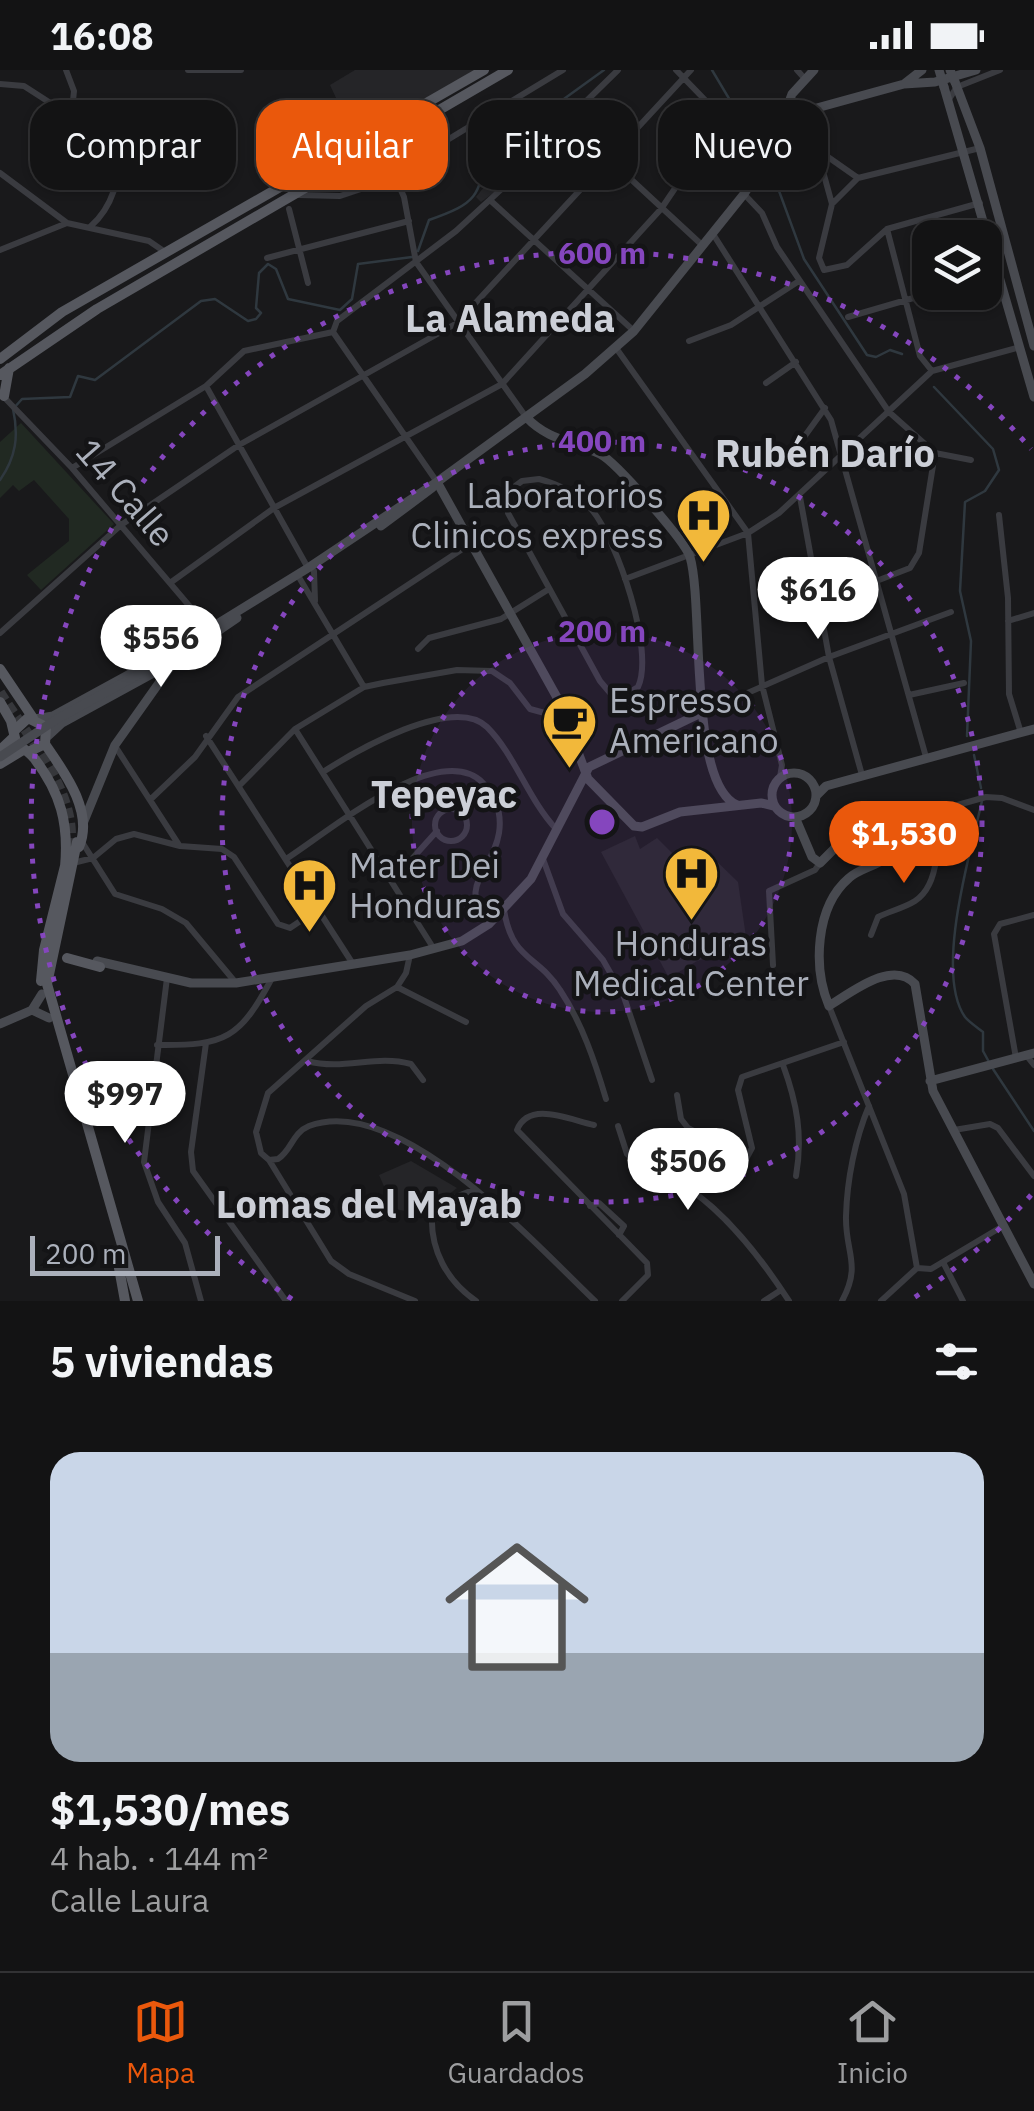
<!DOCTYPE html>
<html lang="es">
<head>
<meta charset="utf-8">
<style>
  :root { --surface:#131314; --page:#202022; --text:#f1f3f6; --muted:#9d9ea0; --line:#323234; --accent:#ea580c }
  body { margin:0; font-family:"IBM Plex Sans",sans-serif; background:var(--page); color:var(--text); height:100vh; display:flex; flex-direction:column; font-size:38px; white-space:nowrap }
  * { box-sizing:border-box; margin:0 }
  p { font-size:32px; color:var(--muted) }
  .icon { flex:none; width:55px; height:55px; fill:none; stroke:currentColor; stroke-width:2; stroke-linecap:round; stroke-linejoin:round }
  .map { position:relative; height:1231px; overflow:hidden }
  .side { display:flex; flex-direction:column; background:var(--surface); flex:1 }
  .side>* { flex:none }
  .top-card { position:absolute; left:30px; top:30px; width:975px; height:90px; display:flex; gap:20px }
  .fabs { position:absolute; left:912px; top:150px; display:grid; gap:20px }
  .fabs a { display:grid; place-items:center; width:90px; height:90px; border-radius:20px; background:var(--surface); box-shadow:0 2px 8px #0004,0 0 0 2px var(--line); font-size:50px }
  .scale { position:absolute; left:30px; bottom:25px; width:190px; box-sizing:border-box; padding-left:10px; border:5px solid #abb0bb; border-top:0; font-size:28px; line-height:35px; white-space:nowrap; color:#abb0bb; -webkit-text-stroke:8px #141416; paint-order:stroke }
  .price { position:absolute; translate:-50% -85px; padding:0 22px; border-radius:35px; background:#fff; color:#222; font-size:32px; line-height:65px; filter:drop-shadow(0 2px 5px #0008) }
  .price::after { content:''; position:absolute; left:50%; top:60px; width:30px; height:22px; margin-left:-15px; background:inherit; clip-path:polygon(0 0,100% 0,50% 100%) }
  .price.active { background:var(--accent); color:#fff }
  ul { padding:0; list-style:none }
  li { display:grid; align-content:center; gap:20px; height:530px; padding:0 50px }
  li span { display:grid; place-items:center; height:310px; border-radius:30px; color:#555 }
  li>.icon { margin-inline-start:auto }
  span .icon { width:180px; height:180px; fill:#fffc; stroke-width:1 }
  li b { font-size:42px }
  h2 { display:flex; justify-content:space-between; align-items:center; height:120px; padding:0 50px; font-size:42px }
  .pill { padding:0 35px; border-radius:30px; background:var(--surface); box-shadow:0 2px 8px #0004,0 0 0 2px var(--line); font-size:35px; line-height:90px }
  .pill.active { background:var(--accent); color:#fff }
  .status { display:flex; justify-content:space-between; align-items:center; height:70px; padding:0 50px; background:var(--surface); direction:ltr }
  .status svg { height:28px; fill:currentColor }
  .tabs { display:flex; justify-content:space-around; align-items:center; height:140px; border-top:2px solid var(--line); background:var(--surface); font-size:28px; color:var(--muted) }
  .tabs a { display:grid; justify-items:center; gap:5px }
  .tabs .active { color:var(--accent) }
  .map>svg:first-child { display:block }
  .built { fill:#252528 }
  .green { fill:#212922 }
  .lines { fill:none; stroke-linecap:round; stroke-linejoin:round }
  .stream { stroke:#2f383f; stroke-width:2.5 }
  .primary-tunnel { stroke:#36373b; stroke-width:10; stroke-dasharray:10 5; stroke-linecap:butt }
  .street { stroke:#3a3b40; stroke-width:6 }
  .secondary { stroke:#484a50; stroke-width:9 }
  .primary { stroke:#56585f; stroke-width:10 }
  .secondary-bridge { stroke:#484a50; stroke-width:9 }
  .ring { fill:none; stroke:#8546be; stroke-width:5; stroke-dasharray:5 10 }
  .labels { text-anchor:middle; stroke-width:9; stroke-linejoin:round; paint-order:stroke }
  .street-label { font-size:35px; fill:#abb0bb; stroke:#141416 }
  .poi-label { font-size:35px; fill:#abb0bb; stroke:#141416; text-anchor:start }
  .neighbourhood-label { font-size:38px; font-weight:bold; fill:#cccfd7; stroke:#141416 }
  .centre { fill:#8546be; stroke:#141416; stroke-width:5 }
  .ring-label { font-size:30px; text-anchor:middle; font-weight:bold; fill:#8546be; stroke:#141416; stroke-width:9; stroke-linejoin:round; paint-order:stroke }
</style>
</head>
<body>
<div class="status"><b>16:08</b><svg viewBox="0 0 49 12"><path d="M0 12V9h3v3zM5 12V6h3v6zM10 12V3h3v9zM15 12V0h3v12zM26 1h20v11H26zM47 4h2v5h-2z"/></svg></div>
<div class="map">
<svg width="1034" height="1231" viewBox="0 0 1034 1231">
  <rect width="100%" height="100%" fill="#19191b"/>
  <path class="built" d="M355,0h120l-120,69 -25,-54z
    M497,72l31,5 9,14 -56,41 -5,-5 12,-15 1,-35z
    M635,766l5,13 17,-11 18,18 27,-9 36,35 9,62 -50,17 -28,17 -68,-126z
    M411,1091l46,27 -34,26 -29,-5 -15,-34z"/>
  <path class="green" d="M21,353l93,101 -73,66 -14,-15 42,-34v-22l-35,-39 -15,11 -6,-6 -13,13v-56z"/>
  <g class="lines">
    <path class="stream" d="M712,0l31,52
      M750,65l9,17
      M775,110l29,79 63,96 9,2 14,-7 12,4
      M418,181l11,-31c52,-18 50,-25 58,-75l16,-5 58,3 5,-11 -16,-23 54,-39
      M934,317l59,62 6,21 -14,21 -20,11 -5,89 11,50 -4,95
      M0,410c16,-23 19,-44 13,-71l9,-10 48,-2 8,-21 17,4 106,-79 14,-2 33,22 8,-2 5,-6 -5,-5 3,-35 9,-9 8,5 12,30 52,11 12,-11 6,-35 54,-7
      M974,685l7,33
      M982,731c-11,49 -48,172 -17,216 4,5 13,11 18,15v19l6,11
      M993,999l41,62"/>
    <path class="primary-tunnel" d="M0,622c28,46 82,104 69,161"/>
    <path class="street" d="M66,0l8,21 -3,29c10,13 28,19 38,31 19,23 -1,60 -18,75
      M188,0h53
      M618,0l-51,50 135,125
      M676,0l61,63
      M797,0l8,9
      M0,14l24,2 45,29
      M949,29l8,-12 43,-17
      M806,40l26,94 -13,54 5,12 23,-5 40,-36 93,-26
      M379,71l25,56 12,65 110,155
      M701,80l20,-33
      M818,80l40,28
      M0,103l67,50 82,18 16,11
      M744,124l18,19 15,34 112,165 46,41 -16,100 -9,15 -31,12
      M299,125l41,1 33,-11 190,-115
      M491,131l143,130
      M832,134l26,-26 122,-30
      M289,139l19,74
      M887,159l33,127 12,15
      M713,164l118,186 95,337
      M0,180l67,-27
      M267,188l142,-37
      M848,247l86,-25
      M333,262l4,-11 119,-90 64,-59 23,-10
      M333,262l104,150
      M689,271l42,-16 68,-44
      M616,278l132,185 14,152 20,80 -2,12
      M766,313l30,-21
      M206,316l102,182
      M1,324l71,74 137,161
      M799,374l26,-36
      M935,383l36,7
      M72,398l134,-82 38,-35 89,-19
      M539,409c19,5 41,16 53,31 25,30 63,141 46,177l-13,8 -14,-1 -11,-13 -92,-168 2,-23 12,-9z
      M800,427l29,160 33,118
      M999,445l9,83 1,96 12,39
      M314,501l1,30
      M300,509l64,108
      M625,509l123,-46 31,-20 153,-142 88,-24
      M170,513l104,-75 228,-124 159,-175 40,-59 82,-33
      M1008,551l26,-8
      M0,563l121,-108 118,-80 218,-122 234,-253
      M418,579l11,-11 72,-19 48,-30
      M909,625l55,-12
      M702,643l127,-56 122,-45
      M295,659l139,220
      M206,666l147,228
      M115,676l64,99
      M323,702c31,-20 130,-78 164,-45 28,28 41,72 69,102
      M239,716l56,-57 69,-42 19,-4 74,-13 35,1 18,12 20,26 37,10
      M151,729l44,-42 43,-60 232,-153
      M435 755a16 16 0 1 1 32 0a16 16 0 1 1-32 0Z
      M883,756l103,-29 16,1 32,12
      M82,772l33,52 47,15 24,14 50,60
      M286,789c41,-26 153,-121 197,-76 13,14 19,31 16,50 -6,38 -43,52 -10,91
      M543,789l20,55 40,46 21,37 28,83
      M73,793l20,-5 23,-19 18,-5 46,12 42,3 12,8 44,67 12,4 28,-19
      M392,811l45,-50
      M504,840c8,51 34,45 56,80 22,33 35,72 46,109
      M871,865l7,-18c12,-6 26,-9 37,-16 26,-17 24,-65 19,-91
      M410,885l-4,18 -9,14 -31,19 -98,87 -12,39 5,21 8,7 9,-1c14,-9 14,-26 31,-33 90,-34 227,119 286,175
      M773,895l-4,-74 46,-21 5,-7
      M167,908l-23,184 14,40 27,41 16,58
      M397,917l69,35
      M829,936l75,188 13,74 14,1 72,-43
      M206,973l-15,109 2,19 93,130
      M157,975c69,1 83,-7 115,-67
      M1026,985l8,10
      M1016,988l-22,-124 6,-10 34,-9
      M307,991c38,10 68,-7 104,3l12,16
      M783,995c14,38 20,71 13,111
      M677,1025l4,24 7,9 58,31 6,-11 -14,-58 4,-13 102,-35
      M594,1055c-24,-5 -65,-25 -77,5l130,133 1,12 -26,26
      M618,1056l9,28c16,14 37,18 55,30 44,28 79,74 107,117
      M954,1060l36,-6 8,4 36,48
      M269,1090l62,101 18,13 66,27
      M473,1120l-30,12 -11,12c-2,36 15,67 44,87
      M590,1136l9,-3 25,23 -5,9
      M943,1192l20,39
      M764,1231l17,-11
      M842,1231c20,-37 3,-48 4,-85 1,-36 9,-77 23,-110
      M881,1231l36,-33"/>
    <path class="secondary" d="M955,12l25,66 54,198
      M904,14l18,-14
      M944,17l90,310
      M784,47l120,-33 31,-2 41,-12
      M527,348c21,22 46,23 73,36 16,8 85,87 90,103 14,47 -2,227 47,248
      M437,412l122,219 29,78 46,47 8,1 38,-15 81,-9 13,3
      M381,456l51,-38
      M35,649l18,-3 130,-71 125,-77 129,-86 148,-108 49,-43 110,-137 26,-41 22,-59 22,-24
      M48,666l14,-13 106,-58 69,-47
      M772 725a22 22 0 1 1 44 0a22 22 0 1 1-44 0Z
      M816,726l10,-10 208,-57
      M795,747l17,40 8,6 20,-20 43,-17 1,33c-11,8 -25,10 -35,19 -34,29 -36,90 -20,128 23,-14 64,-47 86,-22l18,107 101,193
      M84,751l31,-76 56,-79
      M97,891l94,22h45l174,-28 52,-14 27,-17 42,-45 58,-112 112,-54
      M32,940l17,8
      M0,954l32,-14 10,-16
      M930,1011l104,-28"/>
    <path class="primary" d="M0,289l62,-47 422,-242
      M0,305l97,-66 411,-239
      M4,326l5,-28
      M0,599l33,49
      M0,632l11,19 5,21c6,7 13,9 18,16 27,35 35,66 31,109
      M14,661l14,-13 18,9 -1,17 -17,8
      M45,674c20,29 49,68 34,103
      M0,680l14,-13
      M0,694l23,-14
      M77,772l-30,142 91,317
      M67,888l33,9
      M41,911l3,-31 21,-84
      M119,1198l6,33"/>
    <path class="secondary-bridge" d="M939,0l5,17
      M950,0l5,12
      M0,687l57,-38 126,-69"/>
  </g>
  <circle cx="602" cy="752" r="190" fill="#8546be" fill-opacity=".12"/>
  <g class="ring">
    <circle cx="602" cy="752" r="190"/>
    <circle cx="602" cy="752" r="380"/>
    <path d="M1031 1125A569 569 0 0 1 912 1229M292 1229A569 569 0 1 1 1031 379"/>
  </g>
  <defs>
    <symbol id="hospital-pin" viewBox="-11 -11 22 30"><path d="M0 17L-7.5 6A9.5 9.5 0 1 1 7.5 6Z" fill="#f2b83a" stroke="#141416"/><path d="M-5-5h3v3.5h4V-5h3V5h-3V1.5h-4V5h-3Z" fill="#111"/></symbol>
    <symbol id="cafe-pin" viewBox="-11 -11 22 30"><path d="M0 17L-7.5 6A9.5 9.5 0 1 1 7.5 6Z" fill="#f2b83a" stroke="#141416"/><path d="M-5.5-4.5H6V0H3Q3 3.5 0 3.5H-2.5Q-5.5 3.5-5.5 0ZM3-3.2v2h1.7v-2ZM-6 4.5H4V6H-6Z" fill="#111"/></symbol>
  </defs>
  <g fill-rule="evenodd">
    <use href="#hospital-pin" x="672" y="414" width="63" height="86"/>
    <use href="#cafe-pin" x="538" y="620" width="63" height="86"/>
    <use href="#hospital-pin" x="660" y="772" width="63" height="86"/>
    <use href="#hospital-pin" x="278" y="784" width="63" height="86"/>
  </g>
  <g class="labels">
    <g class="street-label">
      <text transform="translate(125 423) rotate(49)" y="12">14 Calle</text>
    </g>
    <g class="poi-label">
      <text x="664" y="438" text-anchor="end">Laboratorios<tspan x="664" dy="40">Clinicos express</tspan></text>
      <text x="609" y="643">Espresso<tspan x="609" dy="40">Americano</tspan></text>
      <text x="349" y="808">Mater Dei<tspan x="349" dy="40">Honduras</tspan></text>
      <text x="691" y="886" text-anchor="middle">Honduras<tspan x="691" dy="40">Medical Center</tspan></text>
    </g>
    <g class="neighbourhood-label">
      <text x="510" y="262">La Alameda</text>
      <text x="825" y="397">Rubén Darío</text>
      <text x="444" y="738">Tepeyac</text>
      <text x="369" y="1148">Lomas del Mayab</text>
    </g>
  </g>
  <circle cx="602" cy="752" r="15" class="centre"/>
  <g class="ring-label">
    <text x="602" y="194">600 m</text>
    <text x="602" y="382">400 m</text>
    <text x="602" y="572">200 m</text>
  </g>
</svg>
<div class="fabs">
<a><svg class="icon" aria-label="layers" viewBox="0 0 24 24"><path d="M12 4l9 5-9 5-9-5zM3 14l9 5 9-5"/></svg></a>
</div>
<div class="scale">200 m</div>
<b class="price" style="left:818px;top:572px">$616</b>
<b class="price" style="left:161px;top:620px">$556</b>
<b class="price active" style="left:904px;top:816px">$1,530</b>
<b class="price" style="left:125px;top:1076px">$997</b>
<b class="price" style="left:688px;top:1143px">$506</b>
<div class="top-card">
<a class="pill">Comprar</a>
<a class="pill active">Alquilar</a>
<a class="pill">Filtros</a>
<a class="pill">Nuevo</a>
</div>
</div>
<section class="side">
<h2>5 viviendas<svg class="icon" aria-label="filters" viewBox="0 0 24 24"><path d="M4 7h16M4 17h16"/><circle cx="9" cy="7" r="2"/><circle cx="15" cy="17" r="2"/></svg></h2>
<ul>
<li><span style="background:linear-gradient(#c9d6e8 65%,#9aa5b1 0)"><svg class="icon" aria-label="home" viewBox="0 0 24 24"><path d="M3 11l9-7 9 7M6 9v11h12V9"/></svg></span><div><b>$1,530/mes</b><p>4 hab. · 144 m²</p><p>Calle Laura</p></div></li>
</ul>
</section>
<nav class="tabs">
<a class="active"><svg class="icon" aria-label="map" viewBox="0 0 24 24"><path d="M3 6l6-2 6 2 6-2v14l-6 2-6-2-6 2zM9 4v14M15 6v14"/></svg>Mapa</a>
<a><svg class="icon" aria-label="saved" viewBox="0 0 24 24"><path d="M7 4h10v16l-5-4-5 4z"/></svg>Guardados</a>
<a><svg class="icon" aria-label="home" viewBox="0 0 24 24"><path d="M3 11l9-7 9 7M6 9v11h12V9"/></svg>Inicio</a>
</nav>
</body>
</html>
